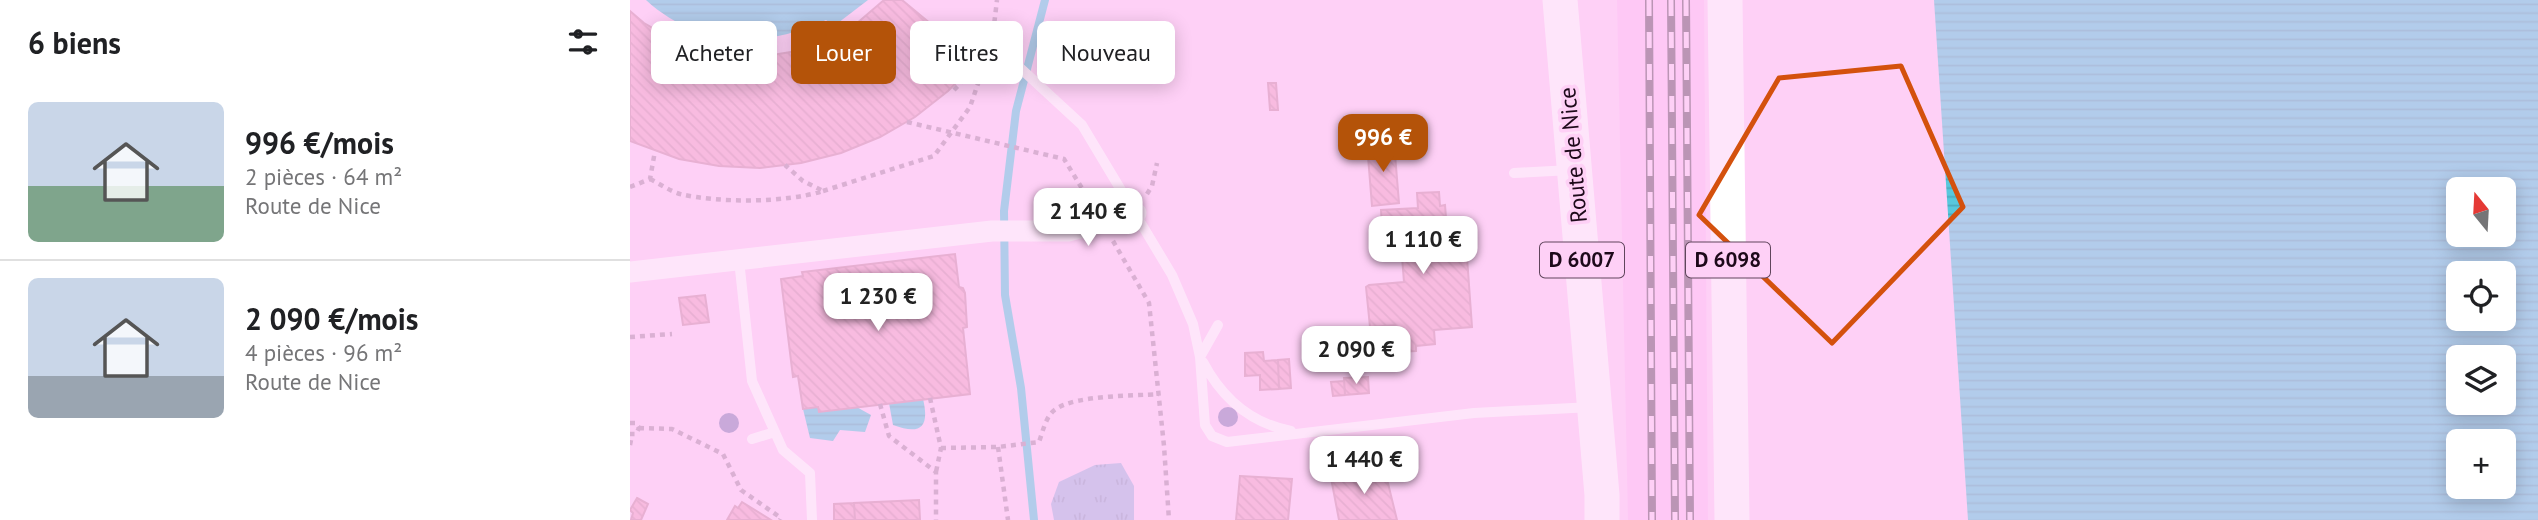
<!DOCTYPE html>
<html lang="fr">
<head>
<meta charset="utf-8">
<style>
  :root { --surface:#fff; --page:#f6f6f6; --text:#202124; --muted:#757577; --line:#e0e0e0; --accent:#b45309 }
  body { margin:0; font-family:"PT Sans",sans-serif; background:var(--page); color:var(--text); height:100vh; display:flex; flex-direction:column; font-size:26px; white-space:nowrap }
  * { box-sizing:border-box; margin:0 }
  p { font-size:23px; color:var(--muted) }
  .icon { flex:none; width:38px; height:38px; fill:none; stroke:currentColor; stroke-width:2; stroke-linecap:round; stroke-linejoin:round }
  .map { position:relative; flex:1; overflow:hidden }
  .panel { display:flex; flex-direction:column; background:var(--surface); width:630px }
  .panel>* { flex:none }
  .banner { position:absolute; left:21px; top:21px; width:665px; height:63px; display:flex; gap:14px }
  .needle { width:46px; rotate:342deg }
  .controls { position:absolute; left:1816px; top:177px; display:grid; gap:14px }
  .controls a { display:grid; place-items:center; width:70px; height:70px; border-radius:10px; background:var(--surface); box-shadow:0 4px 18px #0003; font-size:35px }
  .price { position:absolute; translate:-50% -60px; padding:0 16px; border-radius:14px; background:#fff; color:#222; font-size:23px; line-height:46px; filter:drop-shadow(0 2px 4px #0008) }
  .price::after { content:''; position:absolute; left:50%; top:42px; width:21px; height:16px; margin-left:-10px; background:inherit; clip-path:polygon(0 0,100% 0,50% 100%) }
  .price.selected { background:var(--accent); color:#fff }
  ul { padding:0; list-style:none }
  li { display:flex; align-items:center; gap:21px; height:175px; padding:0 28px }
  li+li { border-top:2px solid var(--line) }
  li span { display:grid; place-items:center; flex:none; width:196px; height:140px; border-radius:10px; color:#555 }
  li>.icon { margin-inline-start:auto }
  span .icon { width:84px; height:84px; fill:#fffc; stroke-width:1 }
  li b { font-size:30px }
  h2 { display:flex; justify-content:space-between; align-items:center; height:84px; padding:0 28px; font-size:30px }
  .tag { padding:0 24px; border-radius:10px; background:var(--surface); box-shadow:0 4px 18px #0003; font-size:24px; line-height:63px }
  .tag.selected { background:var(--accent); color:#fff }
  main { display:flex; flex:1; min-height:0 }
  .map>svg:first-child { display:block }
  .built { fill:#febff4 }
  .park { fill:url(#park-tufts) }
  .water { fill:url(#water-rules); fill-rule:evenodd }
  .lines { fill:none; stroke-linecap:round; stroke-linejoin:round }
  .stream { stroke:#58c8dd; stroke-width:8 }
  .building { fill:url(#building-back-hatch); stroke:#ce8aa8; stroke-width:2 }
  .path { stroke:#af8aa9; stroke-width:4.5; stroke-dasharray:5 5; stroke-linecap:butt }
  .service { stroke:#fff; stroke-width:10 }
  .minor { stroke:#fff; stroke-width:21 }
  .primary { stroke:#fff; stroke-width:35 }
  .rail-casing { stroke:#6b4e66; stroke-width:8 }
  .rail { stroke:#fed0f6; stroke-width:5; stroke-dasharray:16; stroke-linecap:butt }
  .tree { fill:#897ab8 }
  .marked { fill:none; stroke:#d4510d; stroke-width:5; stroke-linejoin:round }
  .labels { text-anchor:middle; stroke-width:7; stroke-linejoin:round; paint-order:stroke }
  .shield { fill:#fed0f6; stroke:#60455c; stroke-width:2 }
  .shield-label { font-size:21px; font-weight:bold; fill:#1d091a }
  .street-label { font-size:23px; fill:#1d091a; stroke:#fed0f6 }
</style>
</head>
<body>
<main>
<section class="panel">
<h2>6 biens<svg class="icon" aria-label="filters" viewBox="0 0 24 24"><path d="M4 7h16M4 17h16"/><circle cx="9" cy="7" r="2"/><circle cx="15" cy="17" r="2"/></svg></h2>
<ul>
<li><span style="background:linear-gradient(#c9d6e8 60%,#7fa58c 0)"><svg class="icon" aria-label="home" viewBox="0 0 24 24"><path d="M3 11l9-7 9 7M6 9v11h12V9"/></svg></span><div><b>996 €/mois</b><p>2 pièces · 64 m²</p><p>Route de Nice</p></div></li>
<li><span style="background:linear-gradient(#c9d6e8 70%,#9aa5b1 0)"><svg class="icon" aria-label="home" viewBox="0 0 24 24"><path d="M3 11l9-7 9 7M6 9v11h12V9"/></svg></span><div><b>2 090 €/mois</b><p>4 pièces · 96 m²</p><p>Route de Nice</p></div></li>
</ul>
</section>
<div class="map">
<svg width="1908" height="520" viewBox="0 0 1908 520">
  <defs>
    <pattern id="park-tufts" width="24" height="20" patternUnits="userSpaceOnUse" patternTransform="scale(1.75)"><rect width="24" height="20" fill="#a4b1e1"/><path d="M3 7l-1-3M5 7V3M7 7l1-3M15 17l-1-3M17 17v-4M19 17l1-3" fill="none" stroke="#8d97c0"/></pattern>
    <pattern id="water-rules" width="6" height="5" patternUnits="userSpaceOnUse" patternTransform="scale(1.75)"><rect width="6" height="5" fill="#58c8dd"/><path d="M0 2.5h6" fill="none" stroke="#4caabd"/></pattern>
    <pattern id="building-back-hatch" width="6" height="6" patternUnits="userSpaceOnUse" patternTransform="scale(1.75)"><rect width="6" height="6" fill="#f2a2c5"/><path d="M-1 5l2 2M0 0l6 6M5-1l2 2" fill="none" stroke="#cf8aa9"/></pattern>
  </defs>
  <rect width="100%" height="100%" fill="#fed0f6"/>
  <path class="built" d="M987,0h87l4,520h-80z"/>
  <path class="park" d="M491,463l13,23v34h-80l-3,-16 8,-22 36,-17z"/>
  <path class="water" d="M16,0h222l-34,26 -8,-6c-61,29 -129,27 -180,-20z
    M1304,0h604v520h-570zM1829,189h45v45h-45zM1829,273h45v45h-45zM1874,357v45h-45v-45zM1874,441v45h-45v-45z
    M185,384l56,31 -6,17 -25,-2 -7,11 -23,-3 -7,-29 15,-2z
    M277,392l6,9 10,-2c7,29 -3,36 -30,26l-4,-22z"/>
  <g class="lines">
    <path class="stream" d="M404,520l-13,-132 -16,-93 -1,-84 12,-100 29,-111"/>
  </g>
  <path class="building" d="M254,0h18l75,62 -29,29 -33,26 -35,20 -39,16 -40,10 -41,5 -41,-2 -40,-7 -49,-18v-130l14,12 28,16 30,11 32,6h32l31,-5 31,-11 28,-16z
    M638,83h8l2,27h-8z
    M764,142l5,61 -27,3 -5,-62z
    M809,192l1,14 5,-1 2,25 18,-1 7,98 -38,3 1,14 -19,2v5l-19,1 -2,-27 -25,2 -4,-40 3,-2 35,-3 -3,-38 -18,2 -2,-36 37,-2 -1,-15z
    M325,254l4,33 4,1 2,5 2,34 -4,1 7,66 -151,18 -1,-5 -15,2 -5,-33 -5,1 -12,-98 22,-3 -1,-4z
    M75,295l4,27 -26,3 -4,-27z
    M633,352l1,9 14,-1 1,29 -19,1v-15l-15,1v-23z
    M659,359l2,29 -12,1 -1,-29z
    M738,377l1,16 -24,2 -1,-17z
    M714,381l1,14 -12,1 -2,-14z
    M754,467l13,53h-58l-8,-42z
    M610,476l52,3 -4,41h-52z
    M7,498l11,6 -7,16h-10l2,-7 -3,-3z
    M289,500l1,20h-65l-1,-17z
    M112,502l29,18h-44l8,-14 3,2z
    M224,503l1,17h-21v-16z"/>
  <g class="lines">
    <path class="path" d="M362,42l5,-42
      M324,90l23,-24 7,-3
      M277,122l157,37 27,44
      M20,179c10,5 20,12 30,15 38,9 106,9 143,-3l-20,-10 -18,-16
      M0,187l20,-8 5,-28
      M193,191l111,-35 36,-49 17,-50
      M517,194l5,-8 5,-23
      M483,241l36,62 15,143 5,74
      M0,337l42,-3
      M300,398l11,50 -5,24
      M250,404l9,32 47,36v48
      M0,423h6l3,5 -3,6h-6
      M9,428l33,1 51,25 18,36 40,28 -1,2
      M0,445l2,-10
      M368,447l10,73
      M311,448l57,-1 41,-5c4,-11 7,-27 17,-33 20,-14 78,-13 103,-15"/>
    <path class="service" d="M375,54l77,71 90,150 21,49 7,33 5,68 7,11 15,6 247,-29 118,-6
      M884,173l57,-3
      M109,260l13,121 31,69 27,23 2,47
      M570,357l18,-32
      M573,362c19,36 47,61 88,69
      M122,439l23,-7"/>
    <path class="minor" d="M0,272l362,-41h76l68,-18"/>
    <path class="primary" d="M930,0l42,495v25
      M1095,0l7,520"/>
    <defs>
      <path id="rail" d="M1019,0l3,520
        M1041,0l4,520
        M1056,0l4,520"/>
    </defs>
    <use href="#rail" class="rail-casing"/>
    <use href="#rail" class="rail"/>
  </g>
  <g class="tree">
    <circle cx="598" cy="417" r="10"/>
    <circle cx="99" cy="423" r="10"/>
  </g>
  <path d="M0 0H1908V520H0ZM1271,66l62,141 -131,136 -133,-128 80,-137z" fill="#fed0f6" fill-opacity=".55" fill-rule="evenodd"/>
  <path class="marked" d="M1271,66l62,141 -131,136 -133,-128 80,-137z"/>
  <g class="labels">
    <g class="shield">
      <rect x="910" y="242.5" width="84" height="35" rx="5"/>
      <rect x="1056" y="242.5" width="84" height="35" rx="5"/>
    </g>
    <g class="shield-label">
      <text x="952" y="267">D 6007</text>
      <text x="1098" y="267">D 6098</text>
    </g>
    <g class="street-label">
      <text transform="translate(943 155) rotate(-95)" y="8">Route de Nice</text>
    </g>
  </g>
</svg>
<div class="controls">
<a><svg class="needle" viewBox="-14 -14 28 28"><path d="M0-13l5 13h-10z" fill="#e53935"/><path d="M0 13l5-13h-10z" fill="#757577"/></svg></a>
<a><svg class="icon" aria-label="locate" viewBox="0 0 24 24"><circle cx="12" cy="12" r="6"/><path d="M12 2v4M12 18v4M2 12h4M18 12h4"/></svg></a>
<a><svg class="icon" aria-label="layers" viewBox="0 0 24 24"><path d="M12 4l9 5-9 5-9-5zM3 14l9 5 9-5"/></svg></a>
<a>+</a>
</div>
<b class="price selected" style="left:753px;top:174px">996 €</b>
<b class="price" style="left:458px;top:248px">2 140 €</b>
<b class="price" style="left:793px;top:276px">1 110 €</b>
<b class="price" style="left:248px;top:333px">1 230 €</b>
<b class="price" style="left:726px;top:386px">2 090 €</b>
<b class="price" style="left:734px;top:496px">1 440 €</b>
<div class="banner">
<a class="tag">Acheter</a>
<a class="tag selected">Louer</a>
<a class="tag">Filtres</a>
<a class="tag">Nouveau</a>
</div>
</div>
</main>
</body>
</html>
